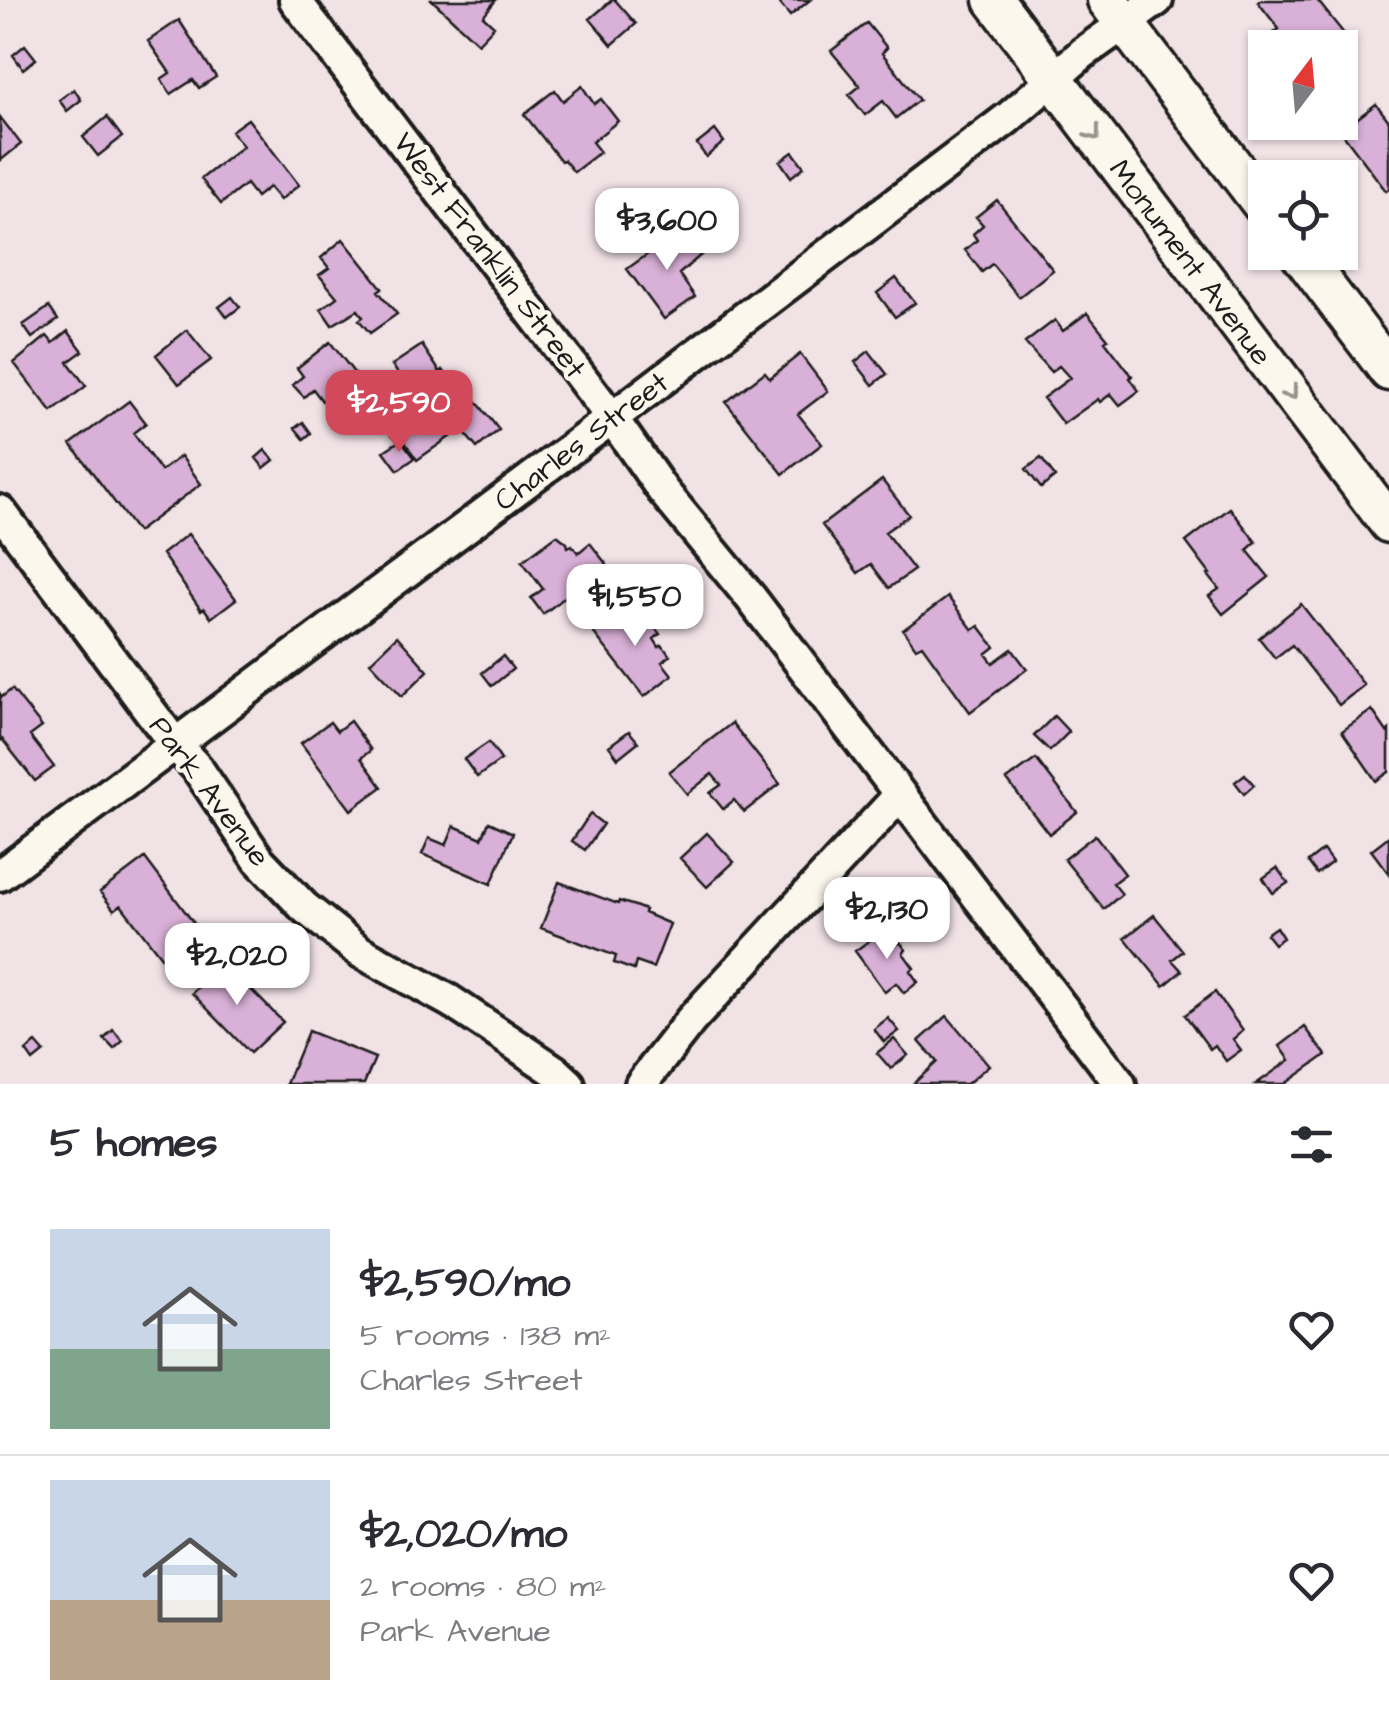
<!DOCTYPE html>
<html lang="en">
<head>
<meta charset="utf-8">
<style>
  :root { --surface:#fff; --page:#f7f7f7; --text:#2b2b33; --muted:#7c7c81; --line:#e1e1e2; --accent:#d1495b }
  body { margin:0; font-family:"Architects Daughter",sans-serif; background:var(--page); color:var(--text); height:100vh; display:flex; flex-direction:column; font-size:38px; white-space:nowrap }
  * { box-sizing:border-box; margin:0 }
  p { font-size:32px; color:var(--muted) }
  .icon { flex:none; width:55px; height:55px; fill:none; stroke:currentColor; stroke-width:2; stroke-linecap:round; stroke-linejoin:round }
  .map { position:relative; height:1084px; overflow:hidden }
  .sheet { display:flex; flex-direction:column; background:var(--surface); flex:1 }
  .sheet>* { flex:none }
  .needle { width:65px; rotate:16deg }
  .fabs { position:absolute; left:1248px; top:30px; display:grid; gap:20px }
  .fabs a { display:grid; place-items:center; width:110px; height:110px; border-radius:0px; background:var(--surface); box-shadow:0 2px 8px #0004; font-size:50px }
  .price { position:absolute; translate:-50% -85px; padding:0 22px; border-radius:20px; background:#fff; color:#222; font-size:32px; line-height:65px; filter:drop-shadow(0 2px 5px #0008) }
  .price::after { content:''; position:absolute; left:50%; top:60px; width:30px; height:22px; margin-left:-15px; background:inherit; clip-path:polygon(0 0,100% 0,50% 100%) }
  .price.current { background:var(--accent); color:#fff }
  ul { padding:0; list-style:none }
  li { display:flex; align-items:center; gap:30px; height:250px; padding:0 50px }
  li+li { border-top:2px solid var(--line) }
  li span { display:grid; place-items:center; flex:none; width:280px; height:200px; border-radius:0px; color:#555 }
  li>.icon { margin-inline-start:auto }
  span .icon { width:120px; height:120px; fill:#fffc; stroke-width:1 }
  li b { font-size:42px }
  h2 { display:flex; justify-content:space-between; align-items:center; height:120px; padding:0 50px; font-size:42px }
  .map>svg:first-child { display:block }
  .building { fill:#d9b0d7; stroke:#1c1c1c; stroke-width:2.5 }
  .lines { fill:none; stroke-linecap:round; stroke-linejoin:round }
  .minor-casing { stroke:#1c1c1c; stroke-width:38 }
  .tertiary-casing { stroke:#1c1c1c; stroke-width:45 }
  .minor { stroke:#fbf7ec; stroke-width:30 }
  .tertiary { stroke:#fbf7ec; stroke-width:38 }
  .oneway { stroke:#97948e }
  .labels { text-anchor:middle; stroke-width:8; stroke-linejoin:round; paint-order:stroke }
  .street-label { font-size:30px; fill:#1c1c1c; stroke:#fbf7ec }
</style>
</head>
<body>
<div class="map">
<svg width="1389" height="1084" viewBox="0 0 1389 1084">
  <rect width="100%" height="100%" fill="#f1e2e6"/>
  <filter id="ink" filterUnits="userSpaceOnUse"><feTurbulence type="fractalNoise" baseFrequency=".01" numOctaves="2"/><feDisplacementMap in="SourceGraphic" scale="20" xChannelSelector="R" yChannelSelector="G"/><feConvolveMatrix kernelMatrix="1 2 1 2 8 2 1 2 1" color-interpolation-filters="sRGB"/></filter>
  <g filter="url(#ink)">
    <path class="building" d="M432,0h64l-13,16 11,10 -16,17z
      M612,0h3l21,24 -24,21 -22,-26z
      M777,0h33l-20,16z
      M1260,0h57l32,40 -10,8h-50l-3,-3 -6,3 -9,-13 8,-6 -21,-27z
      M179,20l37,57 -17,11 -6,-8 -22,14 -10,-15 9,-6 -22,-32z
      M867,23l20,25 -5,5 37,47 -23,18 -13,-17 -18,14 -16,-20 11,-9 -29,-35z
      M25,45l11,14 -13,10 -10,-14z
      M582,86l12,18 7,-5 17,22 -26,21 8,10 -26,20 -10,-12 -3,1 -37,-47 31,-24 8,11z
      M74,89l7,11 -14,11 -8,-11z
      M1376,104l13,17v68l-3,2 -45,-60z
      M0,117l21,27 -21,17z
      M107,117l15,20 -24,19 -15,-19z
      M248,119l51,66 -19,15 -11,-13 -13,10 -10,-13 -25,20 -20,-25 42,-33 -12,-15z
      M715,130l9,12 -18,15 -9,-13z
      M793,152l11,15 -13,10 -11,-16z
      M997,200l56,70 -34,27 -27,-33 -10,8 -17,-22 12,-10 -4,-6 10,-9 -7,-8z
      M684,228l18,26 -23,20 16,23 -31,22 -37,-50z
      M343,239l39,49 -4,3 19,23 -27,19 -11,-13 4,-3 -5,-7 -26,15 -11,-16 16,-12 -18,-22 10,-7 -8,-10z
      M896,278l19,25 -20,14 -18,-24z
      M232,297l8,10 -13,10 -8,-10z
      M49,307l9,13 -26,18 -9,-13z
      M1087,313l21,26 -3,2 27,35 -2,2 9,13 -19,14 -9,-11 -11,8 -2,-3 -35,25 -20,-26 27,-20 -11,-12 -8,6 -26,-29 30,-23 8,11z
      M187,330l24,30 -32,24 -23,-29z
      M68,331l15,20 -15,11 18,24 -34,26 -38,-49 33,-27 6,7z
      M330,342l25,32 -33,27 -9,-12 -9,8 -11,-12 10,-9 -6,-8z
      M422,345l18,27 3,-2 26,38 8,-6 22,28 -22,18 -16,-19 -44,31 -15,-22 17,-11 -5,-5 -21,14 -10,-15 20,-14 -3,-5 12,-8 -20,-29z
      M869,351l18,23 -14,11 -18,-23z
      M800,354l28,37 -30,23 24,30 -39,30 -57,-72 39,-30 5,6z
      M129,401l17,22 -13,10 28,38 20,-15 20,28 -64,48 -66,-88z
      M303,422l8,11 -7,6 -9,-11z
      M401,440l14,18 -17,12 -14,-19z
      M265,450l9,10 -10,8 -8,-10z
      M1041,458l14,19 -14,11 -15,-19z
      M882,480l27,35 -24,17 29,38 -25,18 -18,-24 -13,9 -36,-48z
      M1230,508l26,34 -9,8 22,27 -46,37 -14,-18 10,-7 -11,-14 2,-1 -24,-32z
      M188,534l48,65 -25,19 -7,-10 -3,2 -39,-56z
      M557,535l10,8 1,4 4,-2 6,8 12,-10 17,22 -64,49 -12,-16 12,-9 -21,-28z
      M948,597l25,33 6,-4 16,21 -9,7 7,9 19,-14 15,20 -57,43 -48,-67 -6,3 -13,-18z
      M629,604l14,17 4,-3 13,16 -6,5 5,8 3,-2 8,11 -8,6 10,13 -28,22 -51,-65z
      M1301,604l63,81 -25,20 -47,-60 -17,13 -16,-20z
      M397,636l31,35 -26,25 -32,-34z
      M503,656l10,13 -21,17 -10,-13z
      M12,689l30,38 -12,9 24,31 -19,14 -33,-42 -2,2v-47l2,3z
      M1372,710l15,22 2,-2v42l-13,9 -34,-50z
      M1054,716l15,16 -19,19 -16,-15z
      M350,721l21,29 -10,8 21,29 -31,23 -50,-67 29,-21 7,9z
      M732,723l48,61 -36,28 -10,-12 -11,9 -13,-16 11,-8 -9,-11 -25,20 -18,-22z
      M629,731l9,11 -20,16 -9,-12z
      M489,742l12,18 -24,17 -13,-18z
      M1036,759l41,53 -28,22 -42,-54z
      M1245,774l9,11 -10,9 -9,-12z
      M590,814l13,10 -18,26 -13,-9z
      M489,822l24,11 -22,51 -69,-30 7,-16 17,7 8,-19 28,12z
      M707,833l27,29 -27,25 -27,-29z
      M1095,835l30,39 -12,9 9,11 -18,15 -40,-50z
      M1389,836v38l-18,-24z
      M1323,850l9,12 -15,12 -9,-12z
      M145,858l54,72 -37,28 -41,-53 -7,5 -14,-18z
      M1277,868l11,15 -15,10 -10,-15z
      M559,882l59,22 1,-3 16,5 10,4 -1,3 26,11 -17,44 -17,-6 -2,8 -20,-7 2,-7 -75,-28z
      M1154,915l29,36 -11,9 10,11 -18,15 -39,-48z
      M1276,927l7,11 -9,6 -8,-10z
      M885,929l11,16 4,-3 6,8 -3,3 11,15 -4,3 8,11 -14,11 -8,-10 -11,9 -30,-41z
      M224,962l59,60 -33,31 -58,-60z
      M1215,992l28,39 -10,8 8,11 -15,11 -11,-16 -5,4 -25,-34z
      M947,1016l42,49 -22,19h-54l24,-22 -18,-21z
      M888,1018l11,13 -15,11 -10,-13z
      M1305,1027l21,28 -41,29h-29l34,-24 -10,-14z
      M113,1030l10,11 -9,8 -10,-10z
      M308,1031l67,27 -11,26h-78z
      M894,1039l14,16 -17,14 -14,-16z
      M36,1043l8,9 -11,9 -7,-10z"/>
    <g class="lines">
      <defs>
        <path id="minor" d="M295,0l317,418 51,73 88,107 369,486
          M0,511l174,232 23,25 62,92 45,47 55,44 91,50 105,70 14,13
          M0,875l612,-457 396,-300 75,-65 74,-53
          M641,1084l50,-64 209,-225"/>
        <path id="tertiary" d="M994,0l395,523
          M1107,0l158,208
          M1299,252l90,119"/>
      </defs>
      <use href="#minor" class="minor-casing"/>
      <use href="#tertiary" class="tertiary-casing"/>
      <use href="#minor" class="minor"/>
      <use href="#tertiary" class="tertiary"/>
    </g>
    <defs><path id="oneway-chevron" d="M-2-3.5L2.5 0L-2 3.5" fill="none" stroke-width="1.6" stroke-linecap="round" stroke-linejoin="round" transform="scale(2.5)"/></defs>
    <g class="oneway">
      <use href="#oneway-chevron" transform="translate(1094 134) rotate(53)"/>
      <use href="#oneway-chevron" transform="translate(1291 393) rotate(53)"/>
    </g>
  </g>
  <g class="labels">
    <g class="street-label">
      <text transform="translate(490 255) rotate(53)" y="10">West Franklin Street</text>
      <text transform="translate(1191 262) rotate(53)" y="10">Monument Avenue</text>
      <text transform="translate(581 441) rotate(-37)" y="10">Charles Street</text>
      <text transform="translate(210 791) rotate(53)" y="10">Park Avenue</text>
    </g>
  </g>
</svg>
<div class="fabs">
<a><svg class="needle" viewBox="-14 -14 28 28"><path d="M0-13l5 13h-10z" fill="#e53935"/><path d="M0 13l5-13h-10z" fill="#7c7c81"/></svg></a>
<a><svg class="icon" aria-label="locate" viewBox="0 0 24 24"><circle cx="12" cy="12" r="6"/><path d="M12 2v4M12 18v4M2 12h4M18 12h4"/></svg></a>
</div>
<b class="price" style="left:667px;top:273px">$3,600</b>
<b class="price current" style="left:399px;top:455px">$2,590</b>
<b class="price" style="left:635px;top:649px">$1,550</b>
<b class="price" style="left:887px;top:962px">$2,130</b>
<b class="price" style="left:237px;top:1008px">$2,020</b>
</div>
<section class="sheet">
<h2>5 homes<svg class="icon" aria-label="filters" viewBox="0 0 24 24"><path d="M4 7h16M4 17h16"/><circle cx="9" cy="7" r="2"/><circle cx="15" cy="17" r="2"/></svg></h2>
<ul>
<li><span style="background:linear-gradient(#c9d6e8 60%,#7fa58c 0)"><svg class="icon" aria-label="home" viewBox="0 0 24 24"><path d="M3 11l9-7 9 7M6 9v11h12V9"/></svg></span><div><b>$2,590/mo</b><p>5 rooms · 138 m²</p><p>Charles Street</p></div><svg class="icon" aria-label="heart" viewBox="0 0 24 24"><path d="M12 20l-8-8c-3-5 5-10 8-4 3-6 11-1 8 4z"/></svg></li>
<li><span style="background:linear-gradient(#c9d6e8 60%,#b9a48a 0)"><svg class="icon" aria-label="home" viewBox="0 0 24 24"><path d="M3 11l9-7 9 7M6 9v11h12V9"/></svg></span><div><b>$2,020/mo</b><p>2 rooms · 80 m²</p><p>Park Avenue</p></div><svg class="icon" aria-label="heart" viewBox="0 0 24 24"><path d="M12 20l-8-8c-3-5 5-10 8-4 3-6 11-1 8 4z"/></svg></li>
</ul>
</section>
</body>
</html>
